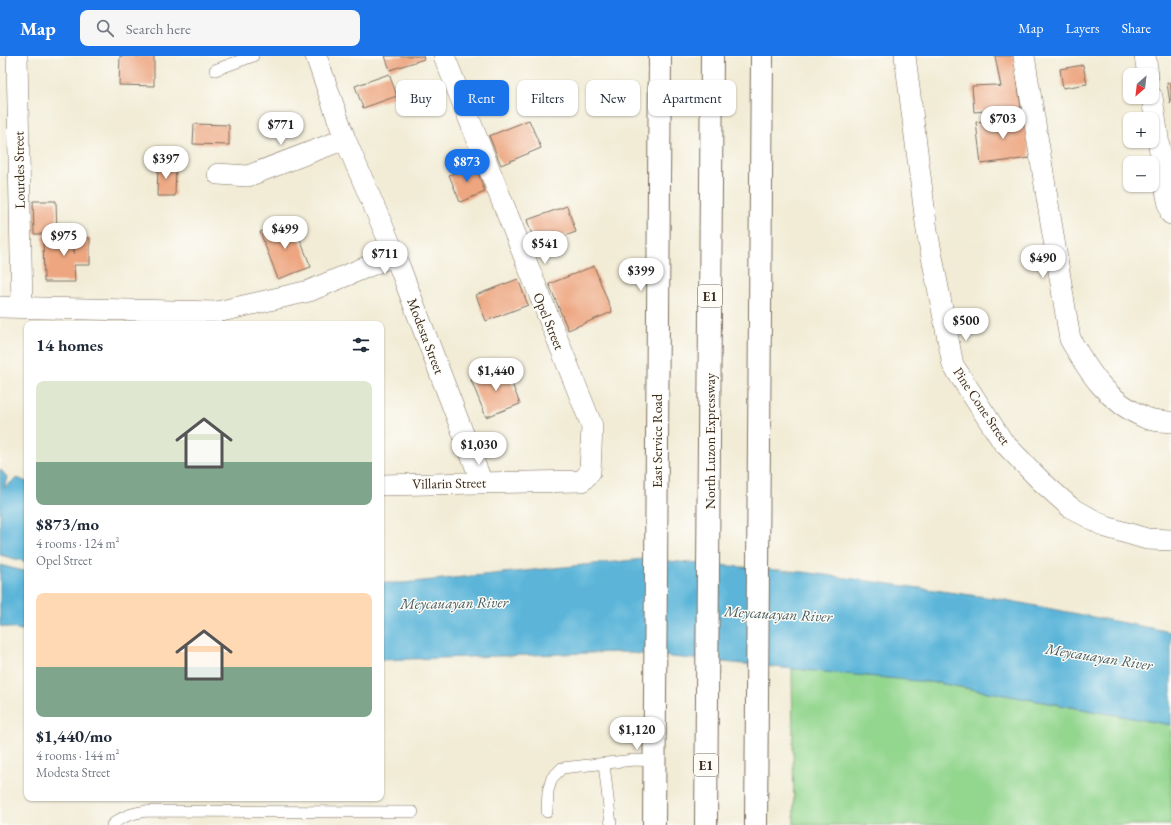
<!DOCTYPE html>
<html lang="en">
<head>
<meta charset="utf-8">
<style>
  :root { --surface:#fff; --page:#f6f6f7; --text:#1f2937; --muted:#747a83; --accent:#1a73e8 }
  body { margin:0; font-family:"EB Garamond",serif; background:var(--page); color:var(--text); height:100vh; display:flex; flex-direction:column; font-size:15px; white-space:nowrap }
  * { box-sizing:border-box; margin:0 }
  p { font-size:13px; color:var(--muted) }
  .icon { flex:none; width:22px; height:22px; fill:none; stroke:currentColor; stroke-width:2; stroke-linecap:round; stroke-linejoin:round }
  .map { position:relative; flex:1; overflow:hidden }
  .sheet { position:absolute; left:24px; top:265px; width:360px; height:480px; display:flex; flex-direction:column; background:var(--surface); border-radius:8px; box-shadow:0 1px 3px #0004 }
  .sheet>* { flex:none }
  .banner { position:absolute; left:396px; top:24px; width:380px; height:36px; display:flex; gap:8px }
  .needle { width:26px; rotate:208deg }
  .tools { position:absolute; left:1123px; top:12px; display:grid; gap:8px }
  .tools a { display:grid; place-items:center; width:36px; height:36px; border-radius:8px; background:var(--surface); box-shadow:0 1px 3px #0004; font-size:20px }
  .price { position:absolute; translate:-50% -34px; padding:0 9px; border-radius:14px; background:#fff; color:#222; font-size:13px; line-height:26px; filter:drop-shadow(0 1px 2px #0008) }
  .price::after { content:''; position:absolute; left:50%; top:24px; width:12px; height:9px; margin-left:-6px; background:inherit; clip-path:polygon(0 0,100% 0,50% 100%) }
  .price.on { background:var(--accent); color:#fff }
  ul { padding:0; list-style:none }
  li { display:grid; align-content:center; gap:8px; height:212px; padding:0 12px }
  li span { display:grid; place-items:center; height:124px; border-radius:8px; color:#555 }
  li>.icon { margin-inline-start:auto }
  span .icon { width:72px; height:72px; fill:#fffc; stroke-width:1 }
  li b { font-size:17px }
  h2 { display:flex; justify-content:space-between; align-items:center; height:48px; padding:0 12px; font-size:17px }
  .pill { padding:0 14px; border-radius:8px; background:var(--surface); box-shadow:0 1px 3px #0004; font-size:14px; line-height:36px }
  .pill.on { background:var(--accent); color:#fff }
  header { display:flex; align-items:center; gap:24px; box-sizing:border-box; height:56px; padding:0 20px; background:var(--accent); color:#fff }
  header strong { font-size:19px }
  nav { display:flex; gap:22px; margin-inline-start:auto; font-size:14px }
  .search { width:280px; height:36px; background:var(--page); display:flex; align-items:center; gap:10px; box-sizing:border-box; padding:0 14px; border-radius:8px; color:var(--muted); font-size:15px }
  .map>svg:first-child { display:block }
  .green { fill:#93d68e; stroke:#678056 }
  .water { fill:#5cb5d9; stroke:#4c707c }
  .building { fill:#eda680 }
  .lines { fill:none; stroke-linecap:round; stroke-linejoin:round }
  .service-casing { stroke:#7b6e5e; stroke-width:12 }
  .minor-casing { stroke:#7b6e5e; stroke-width:22 }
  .tertiary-casing { stroke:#7b6e5e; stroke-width:24 }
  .motorway-casing { stroke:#7b6e5e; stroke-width:24 }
  .service { stroke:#fff; stroke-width:11 }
  .minor { stroke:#fff; stroke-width:21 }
  .tertiary { stroke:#fff; stroke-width:22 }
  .motorway { stroke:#fff; stroke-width:22 }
  .labels { text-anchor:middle; stroke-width:3; stroke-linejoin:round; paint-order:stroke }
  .shield { fill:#fdfcf7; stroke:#75695f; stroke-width:1 }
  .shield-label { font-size:13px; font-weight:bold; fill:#3b2a1e }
  .street-label { font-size:14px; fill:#3b2a1e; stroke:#fdfcf7 }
  .water-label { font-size:15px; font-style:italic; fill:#475b5f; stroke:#fdfcf7 }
</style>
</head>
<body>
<header>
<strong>Map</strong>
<div class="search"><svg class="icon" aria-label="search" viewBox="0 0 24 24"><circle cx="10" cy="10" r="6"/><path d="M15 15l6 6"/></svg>Search here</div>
<nav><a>Map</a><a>Layers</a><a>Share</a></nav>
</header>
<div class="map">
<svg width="1171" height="769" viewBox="0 0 1171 769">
  <rect width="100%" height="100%" fill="#fdfcf7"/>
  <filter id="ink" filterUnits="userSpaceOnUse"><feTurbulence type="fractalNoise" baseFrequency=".025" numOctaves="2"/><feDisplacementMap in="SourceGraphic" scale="8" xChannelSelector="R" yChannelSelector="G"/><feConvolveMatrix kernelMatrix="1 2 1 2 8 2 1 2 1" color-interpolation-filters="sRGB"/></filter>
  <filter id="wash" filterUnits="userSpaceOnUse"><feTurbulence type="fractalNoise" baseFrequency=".012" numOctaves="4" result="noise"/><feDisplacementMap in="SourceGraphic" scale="16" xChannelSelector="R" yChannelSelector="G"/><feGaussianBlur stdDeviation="0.9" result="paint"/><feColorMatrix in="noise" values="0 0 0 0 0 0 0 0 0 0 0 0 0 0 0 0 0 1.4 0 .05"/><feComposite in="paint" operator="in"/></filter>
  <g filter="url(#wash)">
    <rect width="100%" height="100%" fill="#f2ecd6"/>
    <path class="green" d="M792,612l146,15 233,42v100h-377z"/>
    <path class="water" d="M0,413l7,8 -3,11 13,-10 10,4v80l-27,-7z
      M644,503l159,13 197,27 171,33v93l-233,-42 -318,-31 -239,8v-77h22z
      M0,509l27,7v59l-27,-5z"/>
    <g id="blocks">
      <path class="building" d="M120,0h34v30l-35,-1z
        M385,0h38l1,3 -34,11z
        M995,0h19l7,52 -47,4 -2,-26 23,-1 6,2z
        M1083,9l4,19 -24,4 -3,-19z
        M389,18l8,22 -34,12 -8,-22z
        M1171,26v21h-1l-3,-20z
        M1025,60l5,42 -49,6 -5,-42z
        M529,64l12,28 -40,17 -12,-29z
        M194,68l35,1v20l-36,-1z
        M158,108l18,1 -1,31h-18z
        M475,109l10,27 -25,10 -11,-27z
        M33,145h23l1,33h-23z
        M567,150l9,26 -40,14 -9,-26z
        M292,164l19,47 -33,12 -18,-47z
        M43,180h31v18v-16h16v27h-16l1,17h-31z
        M594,210l18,46 -44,18 -19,-46z
        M518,223l10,26 -42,16 -10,-26z
        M154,258l20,1v9h-20z
        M505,310l15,38 -34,13 -15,-37z"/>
    </g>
  </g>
  <g filter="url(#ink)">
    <use href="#blocks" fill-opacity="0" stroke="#7b6e5e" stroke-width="1"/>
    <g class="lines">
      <defs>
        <path id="service" d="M215,14l38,-14
          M604,708l7,61
          M547,756l1,-21 4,-13 10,-10 72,-8 20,1
          M112,769c10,-9 21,-12 35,-14l266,1"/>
        <path id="minor" d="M17,0l5,251
          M316,0l29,83 50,116 87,228
          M905,0l22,175 26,134 50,77 38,39 29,26 36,20 41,12 24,1
          M1024,0l46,283c20,35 38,63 76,79 7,3 17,3 25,4
          M1145,0l3,19
          M1152,41l13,89 6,28
          M218,118l30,2 97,-37
          M0,251l217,5 92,-21 86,-36
          M381,429l201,-4 8,-9 2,-46 -148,-370"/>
        <path id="tertiary" d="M654,769l6,-769"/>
        <path id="motorway" d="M706,769l6,-769
          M756,769l6,-769"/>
      </defs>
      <use href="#service" class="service-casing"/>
      <use href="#minor" class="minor-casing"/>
      <use href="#tertiary" class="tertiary-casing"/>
      <use href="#motorway" class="motorway-casing"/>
      <use href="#service" class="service"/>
      <use href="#minor" class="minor"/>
      <use href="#tertiary" class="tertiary"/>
      <use href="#motorway" class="motorway"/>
    </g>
  </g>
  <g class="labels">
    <g class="shield">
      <rect x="698" y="229" width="24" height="22" rx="3"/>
      <rect x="694" y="698" width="24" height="22" rx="3"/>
    </g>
    <g class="shield-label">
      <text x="710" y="245">E1</text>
      <text x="706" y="714">E1</text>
    </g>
    <g class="street-label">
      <text transform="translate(19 114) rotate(-91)" y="5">Lourdes Street</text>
      <text transform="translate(549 265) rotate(68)" y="5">Opel Street</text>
      <text transform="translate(426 280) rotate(69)" y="5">Modesta Street</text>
      <text transform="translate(982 350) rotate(56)" y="5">Pine Cone Street</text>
      <text transform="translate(657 385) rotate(-90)" y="5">East Service Road</text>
      <text transform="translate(710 385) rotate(-90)" y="5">North Luzon Expressway</text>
      <text transform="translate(449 427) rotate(-1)" y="5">Villarin Street</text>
    </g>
    <g class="water-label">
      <text transform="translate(454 547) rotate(-1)" y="5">Meycauayan River</text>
      <text transform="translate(778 558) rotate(3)" y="5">Meycauayan River</text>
      <text transform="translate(1099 601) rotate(9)" y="5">Meycauayan River</text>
    </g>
  </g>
</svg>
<div class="tools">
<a><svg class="needle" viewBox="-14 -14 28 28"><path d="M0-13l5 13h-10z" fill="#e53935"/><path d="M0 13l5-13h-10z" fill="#747a83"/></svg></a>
<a>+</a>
<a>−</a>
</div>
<b class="price" style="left:1003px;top:84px">$703</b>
<b class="price" style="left:281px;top:90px">$771</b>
<b class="price" style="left:166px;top:124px">$397</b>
<b class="price on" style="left:467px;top:127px">$873</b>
<b class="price" style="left:285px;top:194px">$499</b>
<b class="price" style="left:64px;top:201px">$975</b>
<b class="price" style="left:545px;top:209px">$541</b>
<b class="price" style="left:385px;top:219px">$711</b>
<b class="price" style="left:1043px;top:223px">$490</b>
<b class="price" style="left:641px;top:236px">$399</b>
<b class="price" style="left:966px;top:286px">$500</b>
<b class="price" style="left:496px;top:336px">$1,440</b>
<b class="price" style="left:479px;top:410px">$1,030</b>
<b class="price" style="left:637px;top:695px">$1,120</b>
<div class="banner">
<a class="pill">Buy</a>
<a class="pill on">Rent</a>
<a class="pill">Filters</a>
<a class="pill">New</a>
<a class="pill">Apartment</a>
</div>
<section class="sheet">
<h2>14 homes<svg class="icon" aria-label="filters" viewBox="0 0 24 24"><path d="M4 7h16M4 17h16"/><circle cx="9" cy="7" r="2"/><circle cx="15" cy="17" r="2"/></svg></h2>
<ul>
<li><span style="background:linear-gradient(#dfe7d0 65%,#7fa58c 0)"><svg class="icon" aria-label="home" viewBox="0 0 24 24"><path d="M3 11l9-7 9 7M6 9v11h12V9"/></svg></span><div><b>$873/mo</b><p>4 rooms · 124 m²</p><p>Opel Street</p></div></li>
<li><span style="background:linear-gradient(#ffd9b3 60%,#7fa58c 0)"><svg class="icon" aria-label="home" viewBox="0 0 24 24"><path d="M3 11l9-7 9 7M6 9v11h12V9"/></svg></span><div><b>$1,440/mo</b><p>4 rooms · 144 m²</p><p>Modesta Street</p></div></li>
</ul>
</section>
</div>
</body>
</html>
